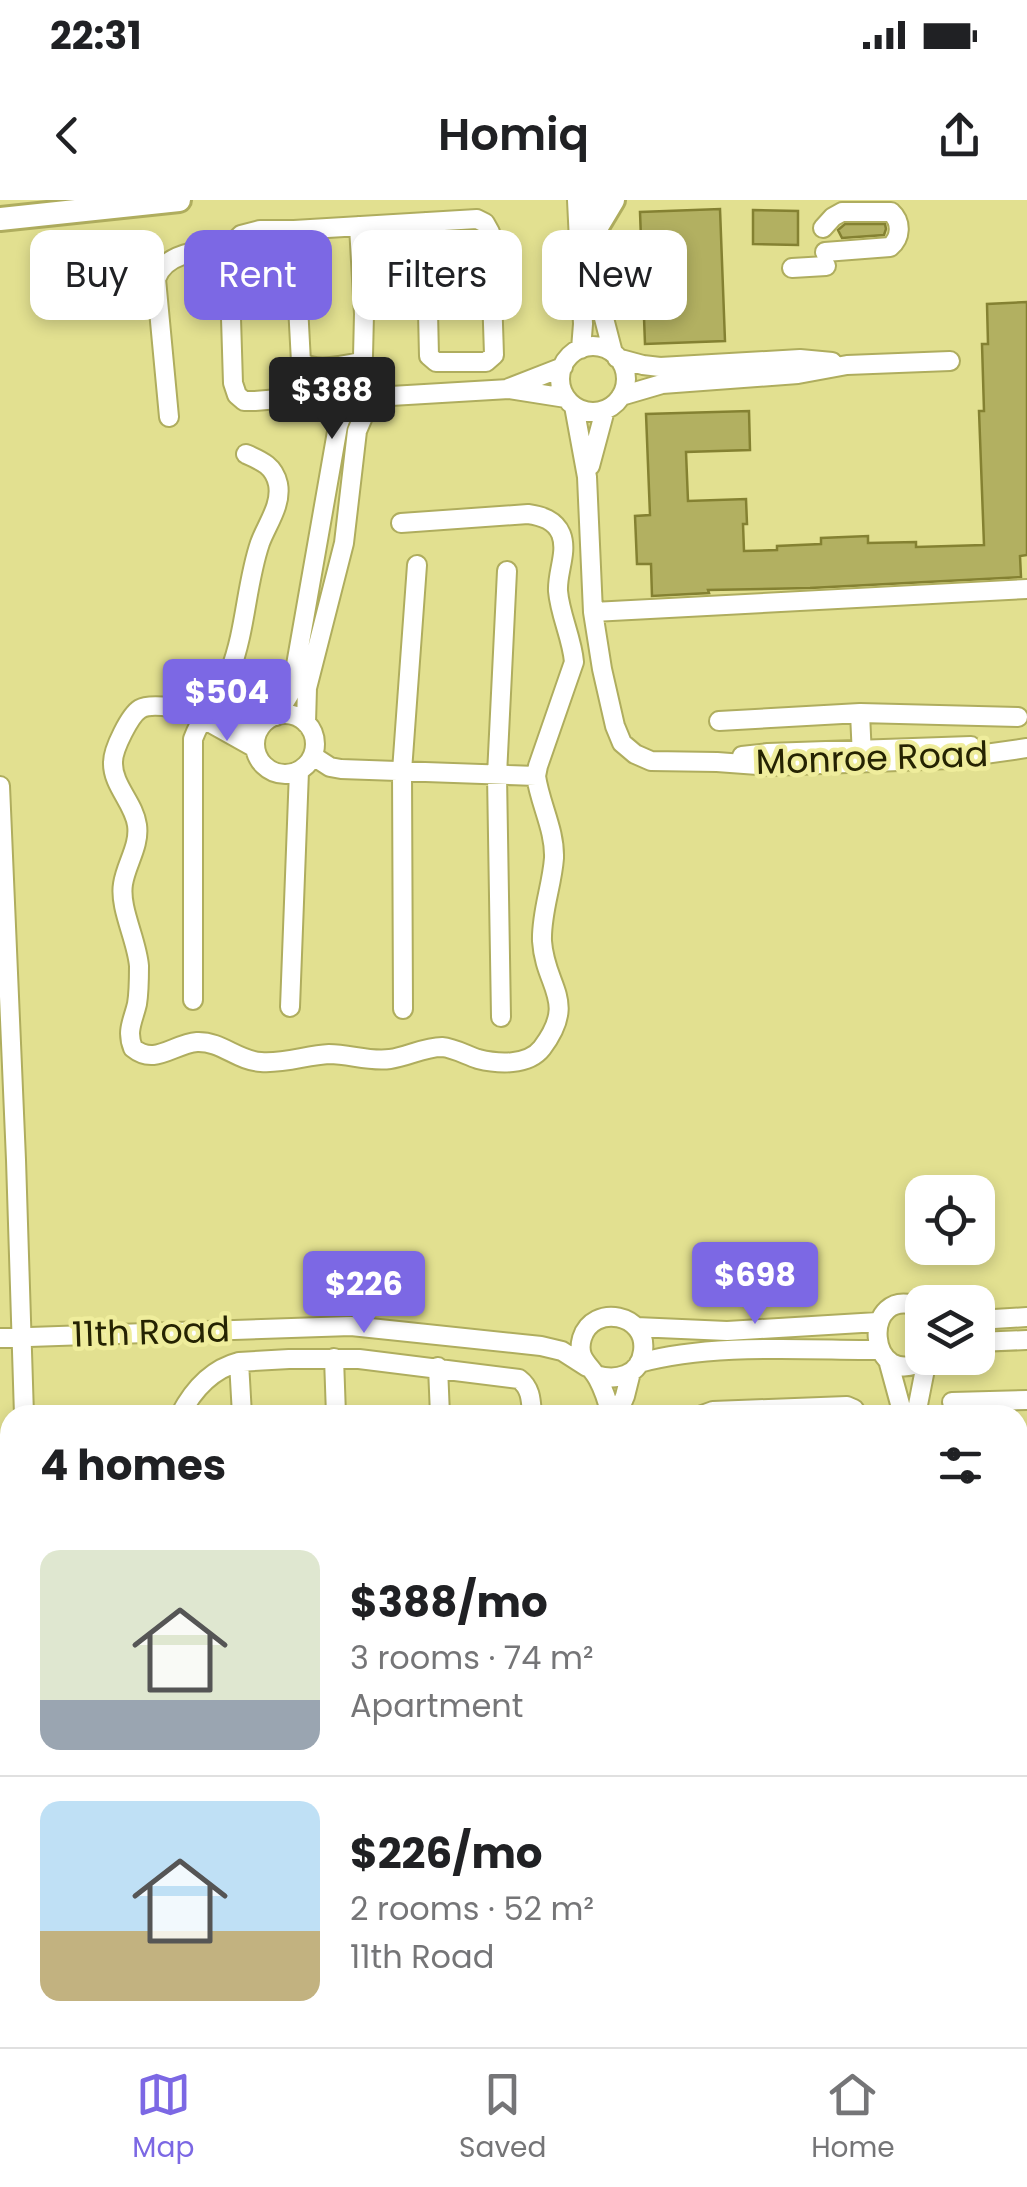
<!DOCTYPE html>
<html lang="en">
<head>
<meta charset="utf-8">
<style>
  :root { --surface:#fff; --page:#f2f2f2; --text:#202124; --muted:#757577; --line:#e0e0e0; --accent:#7c68e4 }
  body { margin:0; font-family:Poppins,sans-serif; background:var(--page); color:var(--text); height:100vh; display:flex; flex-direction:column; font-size:38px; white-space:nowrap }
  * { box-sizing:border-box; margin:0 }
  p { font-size:32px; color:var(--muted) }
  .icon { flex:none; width:55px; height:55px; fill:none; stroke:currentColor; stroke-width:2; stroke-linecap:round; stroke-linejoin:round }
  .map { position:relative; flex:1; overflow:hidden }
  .sheet { position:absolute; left:0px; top:1205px; width:1028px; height:642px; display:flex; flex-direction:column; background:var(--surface); border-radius:30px 30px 0 0; box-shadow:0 5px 15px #0003 }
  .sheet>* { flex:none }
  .top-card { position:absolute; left:30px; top:30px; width:968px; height:90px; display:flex; gap:20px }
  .fabs { position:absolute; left:905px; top:975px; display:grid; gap:20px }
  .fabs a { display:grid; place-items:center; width:90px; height:90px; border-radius:20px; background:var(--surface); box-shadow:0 5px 15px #0003; font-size:50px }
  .price { position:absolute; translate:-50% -85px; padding:0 22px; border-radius:10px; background:var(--accent); color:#fff; font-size:32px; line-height:65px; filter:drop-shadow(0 2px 5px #0008) }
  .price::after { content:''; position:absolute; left:50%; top:60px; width:30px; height:22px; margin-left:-15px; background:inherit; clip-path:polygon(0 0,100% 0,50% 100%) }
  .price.current { background:#222; color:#fff }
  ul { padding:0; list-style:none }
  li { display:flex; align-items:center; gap:30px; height:250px; padding:0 40px }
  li+li { border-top:2px solid var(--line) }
  li span { display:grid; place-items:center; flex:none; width:280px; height:200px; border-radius:20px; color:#555 }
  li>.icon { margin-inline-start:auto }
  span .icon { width:120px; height:120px; fill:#fffc; stroke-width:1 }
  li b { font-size:42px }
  h2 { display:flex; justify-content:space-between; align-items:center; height:120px; padding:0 40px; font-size:42px }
  .pill { padding:0 35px; border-radius:20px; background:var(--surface); box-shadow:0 5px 15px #0003; font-size:35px; line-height:90px }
  .pill.current { background:var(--accent); color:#fff }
  .status { display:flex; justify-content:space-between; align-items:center; height:70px; padding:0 50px; background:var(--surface); direction:ltr }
  .status svg { height:28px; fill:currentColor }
  header { display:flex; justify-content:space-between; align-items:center; height:130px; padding:0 40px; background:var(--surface); font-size:45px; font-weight:600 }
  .dock { display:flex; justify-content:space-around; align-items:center; height:140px; border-top:2px solid var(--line); background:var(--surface); font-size:28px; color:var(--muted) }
  .dock a { display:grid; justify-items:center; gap:5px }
  .dock .current { color:var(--accent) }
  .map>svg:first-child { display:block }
  .building { fill:#b2b061; stroke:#848132; stroke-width:2.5 }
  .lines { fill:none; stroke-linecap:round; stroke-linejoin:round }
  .minor-casing { stroke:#afad5e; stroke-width:22 }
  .major-casing { stroke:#afad5e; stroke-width:28 }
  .minor { stroke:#fff; stroke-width:18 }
  .major { stroke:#fff; stroke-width:22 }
  .labels { text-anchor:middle; stroke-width:9; stroke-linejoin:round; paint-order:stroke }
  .street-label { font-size:35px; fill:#252302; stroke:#efed9c }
</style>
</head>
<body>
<div class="status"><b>22:31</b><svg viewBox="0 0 49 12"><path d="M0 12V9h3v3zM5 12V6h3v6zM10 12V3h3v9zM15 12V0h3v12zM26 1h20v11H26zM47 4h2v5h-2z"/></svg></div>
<header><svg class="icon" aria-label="back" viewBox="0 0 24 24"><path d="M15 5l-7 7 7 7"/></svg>Homiq<svg class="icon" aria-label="share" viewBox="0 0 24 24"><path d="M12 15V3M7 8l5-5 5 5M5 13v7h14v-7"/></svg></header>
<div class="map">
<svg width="1027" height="1847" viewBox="0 0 1027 1847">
  <rect width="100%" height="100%" fill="#e2e090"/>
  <path class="building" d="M720,9l5,132 -80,3 -5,-132z
    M753,10l45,1v34l-45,-1z
    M845,24h40l1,5 -2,6 -42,3 -4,-8z
    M1027,102v253l-7,1 1,21 -211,11 -102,2 1,3 -57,3 -1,-32h-14l-2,-48 15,-1 -4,-101 103,-3 1,39 -64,2 2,49 58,-2 1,25h-4l1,27 33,-1v-4l44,-2v-6l47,-2v7l48,-1v5l68,-2 -5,-134h5l-2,-67h6l-1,-40z"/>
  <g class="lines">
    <defs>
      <path id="minor" d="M577,0l6,124 -2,25
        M595,0l4,99 14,54
        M426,22l3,134 7,6h50l8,-7 -4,-123 -5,-9 -8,-4 -183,11h-34l-19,5 -8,8 -4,10 4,130 4,12 7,6h11l59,-5 43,2 152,-9 57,9
        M823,28l10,-11 9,-5h49c11,10 10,26 -1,35l-65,5
        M294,30l7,132c14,10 42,4 59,0l3,-6 1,-42 -5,-88
        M792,68l34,-2
        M560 179a33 33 0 1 1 66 0a33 33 0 1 1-66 0Z
        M617,158l26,7 17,2 140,-8 32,3
        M509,188l54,-21
        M621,196l41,-12 136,-10 49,-9 103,-4
        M574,206l13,71 6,135 9,57 13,57 7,17 13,11 16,7 66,1 54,4 179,-7 77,-11
        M169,217l-13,-138c10,-29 48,-28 75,-31
        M590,266l15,-56
        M593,412l434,-23
        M860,513l158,4
        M255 544a30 30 0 1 1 60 0a30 30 0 1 1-60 0Z
        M276,516l13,-21 4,-13 45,-256 4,-11 15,-17
        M205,520l50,28
        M719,521l141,-8 2,44
        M306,523l1,-35 37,-145 13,-112 9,-21 14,-15
        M259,528c-22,-6 -101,-30 -119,-19 -10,6 -27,40 -27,53 -1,23 21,41 24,63 3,21 -11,39 -14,59 -4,24 14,56 16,82 0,12 0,26 -2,38 -4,17 -11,27 -4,44 22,18 40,-4 64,-6 24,-1 41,19 64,20 23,2 46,-7 68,-8 21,0 40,8 61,5 17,-2 34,-12 52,-12 12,1 24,8 36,12 20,5 50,7 64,-11 36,-48 3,-60 0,-107 -1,-28 10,-55 12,-83 1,-28 -14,-54 -18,-82l2,-10 36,-104c-2,-24 -14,-47 -16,-71 -1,-19 10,-39 3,-57 -6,-14 -19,-18 -33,-20l-127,9
        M313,556l17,11 11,2 195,7
        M742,556l26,-3 203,-7
        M0,586l16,374 8,255
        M193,800v-261c9,-25 27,-44 37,-68 16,-41 16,-87 30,-128 7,-19 22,-38 18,-59 -4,-18 -16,-23 -32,-30
        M290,807l9,-236
        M403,809l-1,-238 15,-206
        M501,817l-4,-242 10,-204
        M922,1108c-64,-28 -56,90 6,50
        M978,1120l49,-3
        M636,1127l91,4 151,-9
        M0,1138l351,-12 190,20 21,5 25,16
        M978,1142l49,-2
        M334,1158l2,57
        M888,1160l15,55
        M239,1162l3,53
        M639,1163c72,-20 165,-13 240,-13
        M438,1167l2,48
        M596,1175c20,6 44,1 47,-24 5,-37 -50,-48 -61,-13 -6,21 8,26 16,41 6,11 10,24 13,36
        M952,1202l75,-2
        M180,1215c13,-25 32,-46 59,-53l50,-3h70l160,20c12,9 12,21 13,36
        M617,1215l8,-19 6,-24
        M702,1215l11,-4 134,-5 7,3 3,6
        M916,1215l11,-56
        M1018,1242l9,-1
        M1018,1270h9
        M1018,1305h9
        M1018,1345h9
        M0,1542l10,-2
        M50,1838v9
        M172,1838v9
        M261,1838v9
        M360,1838l1,9
        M462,1838l1,9
        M557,1838l1,9"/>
      <path id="major" d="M0,19l179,-19
        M595,30l18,-30"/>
    </defs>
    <use href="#minor" class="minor-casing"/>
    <use href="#major" class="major-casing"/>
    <use href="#minor" class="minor"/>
    <use href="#major" class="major"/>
  </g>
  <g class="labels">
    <g class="street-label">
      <text transform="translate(872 558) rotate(-2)" y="12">Monroe Road</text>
      <text transform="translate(151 1132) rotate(-2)" y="12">11th Road</text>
    </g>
  </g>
</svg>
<div class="fabs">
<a><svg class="icon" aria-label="locate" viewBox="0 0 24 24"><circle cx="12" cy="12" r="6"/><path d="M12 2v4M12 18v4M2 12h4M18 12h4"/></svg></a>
<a><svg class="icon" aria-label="layers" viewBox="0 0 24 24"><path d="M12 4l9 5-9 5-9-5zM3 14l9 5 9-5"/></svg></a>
</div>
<b class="price current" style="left:332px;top:242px">$388</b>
<b class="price" style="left:227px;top:544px">$504</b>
<b class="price" style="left:755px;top:1127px">$698</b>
<b class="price" style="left:364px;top:1136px">$226</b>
<div class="top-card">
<a class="pill">Buy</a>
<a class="pill current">Rent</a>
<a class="pill">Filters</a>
<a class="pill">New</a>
</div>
<section class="sheet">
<h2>4 homes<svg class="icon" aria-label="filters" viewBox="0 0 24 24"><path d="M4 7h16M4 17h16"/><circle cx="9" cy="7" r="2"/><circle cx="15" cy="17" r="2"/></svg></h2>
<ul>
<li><span style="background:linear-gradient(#dfe7d0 75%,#9aa5b1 0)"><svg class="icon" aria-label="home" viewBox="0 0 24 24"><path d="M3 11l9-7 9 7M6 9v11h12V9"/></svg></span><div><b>$388/mo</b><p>3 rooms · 74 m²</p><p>Apartment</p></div></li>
<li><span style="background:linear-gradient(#bfe0f5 65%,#c2b280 0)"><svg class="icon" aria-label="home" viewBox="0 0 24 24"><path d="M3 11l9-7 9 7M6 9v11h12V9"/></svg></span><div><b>$226/mo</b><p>2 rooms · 52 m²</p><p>11th Road</p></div></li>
</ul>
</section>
</div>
<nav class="dock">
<a class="current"><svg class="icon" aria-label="map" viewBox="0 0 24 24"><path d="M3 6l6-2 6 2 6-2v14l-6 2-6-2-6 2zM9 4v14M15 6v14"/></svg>Map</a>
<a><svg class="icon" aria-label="saved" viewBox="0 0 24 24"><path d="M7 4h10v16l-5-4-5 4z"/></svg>Saved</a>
<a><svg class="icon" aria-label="home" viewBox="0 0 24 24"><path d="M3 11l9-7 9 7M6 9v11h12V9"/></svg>Home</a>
</nav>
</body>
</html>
